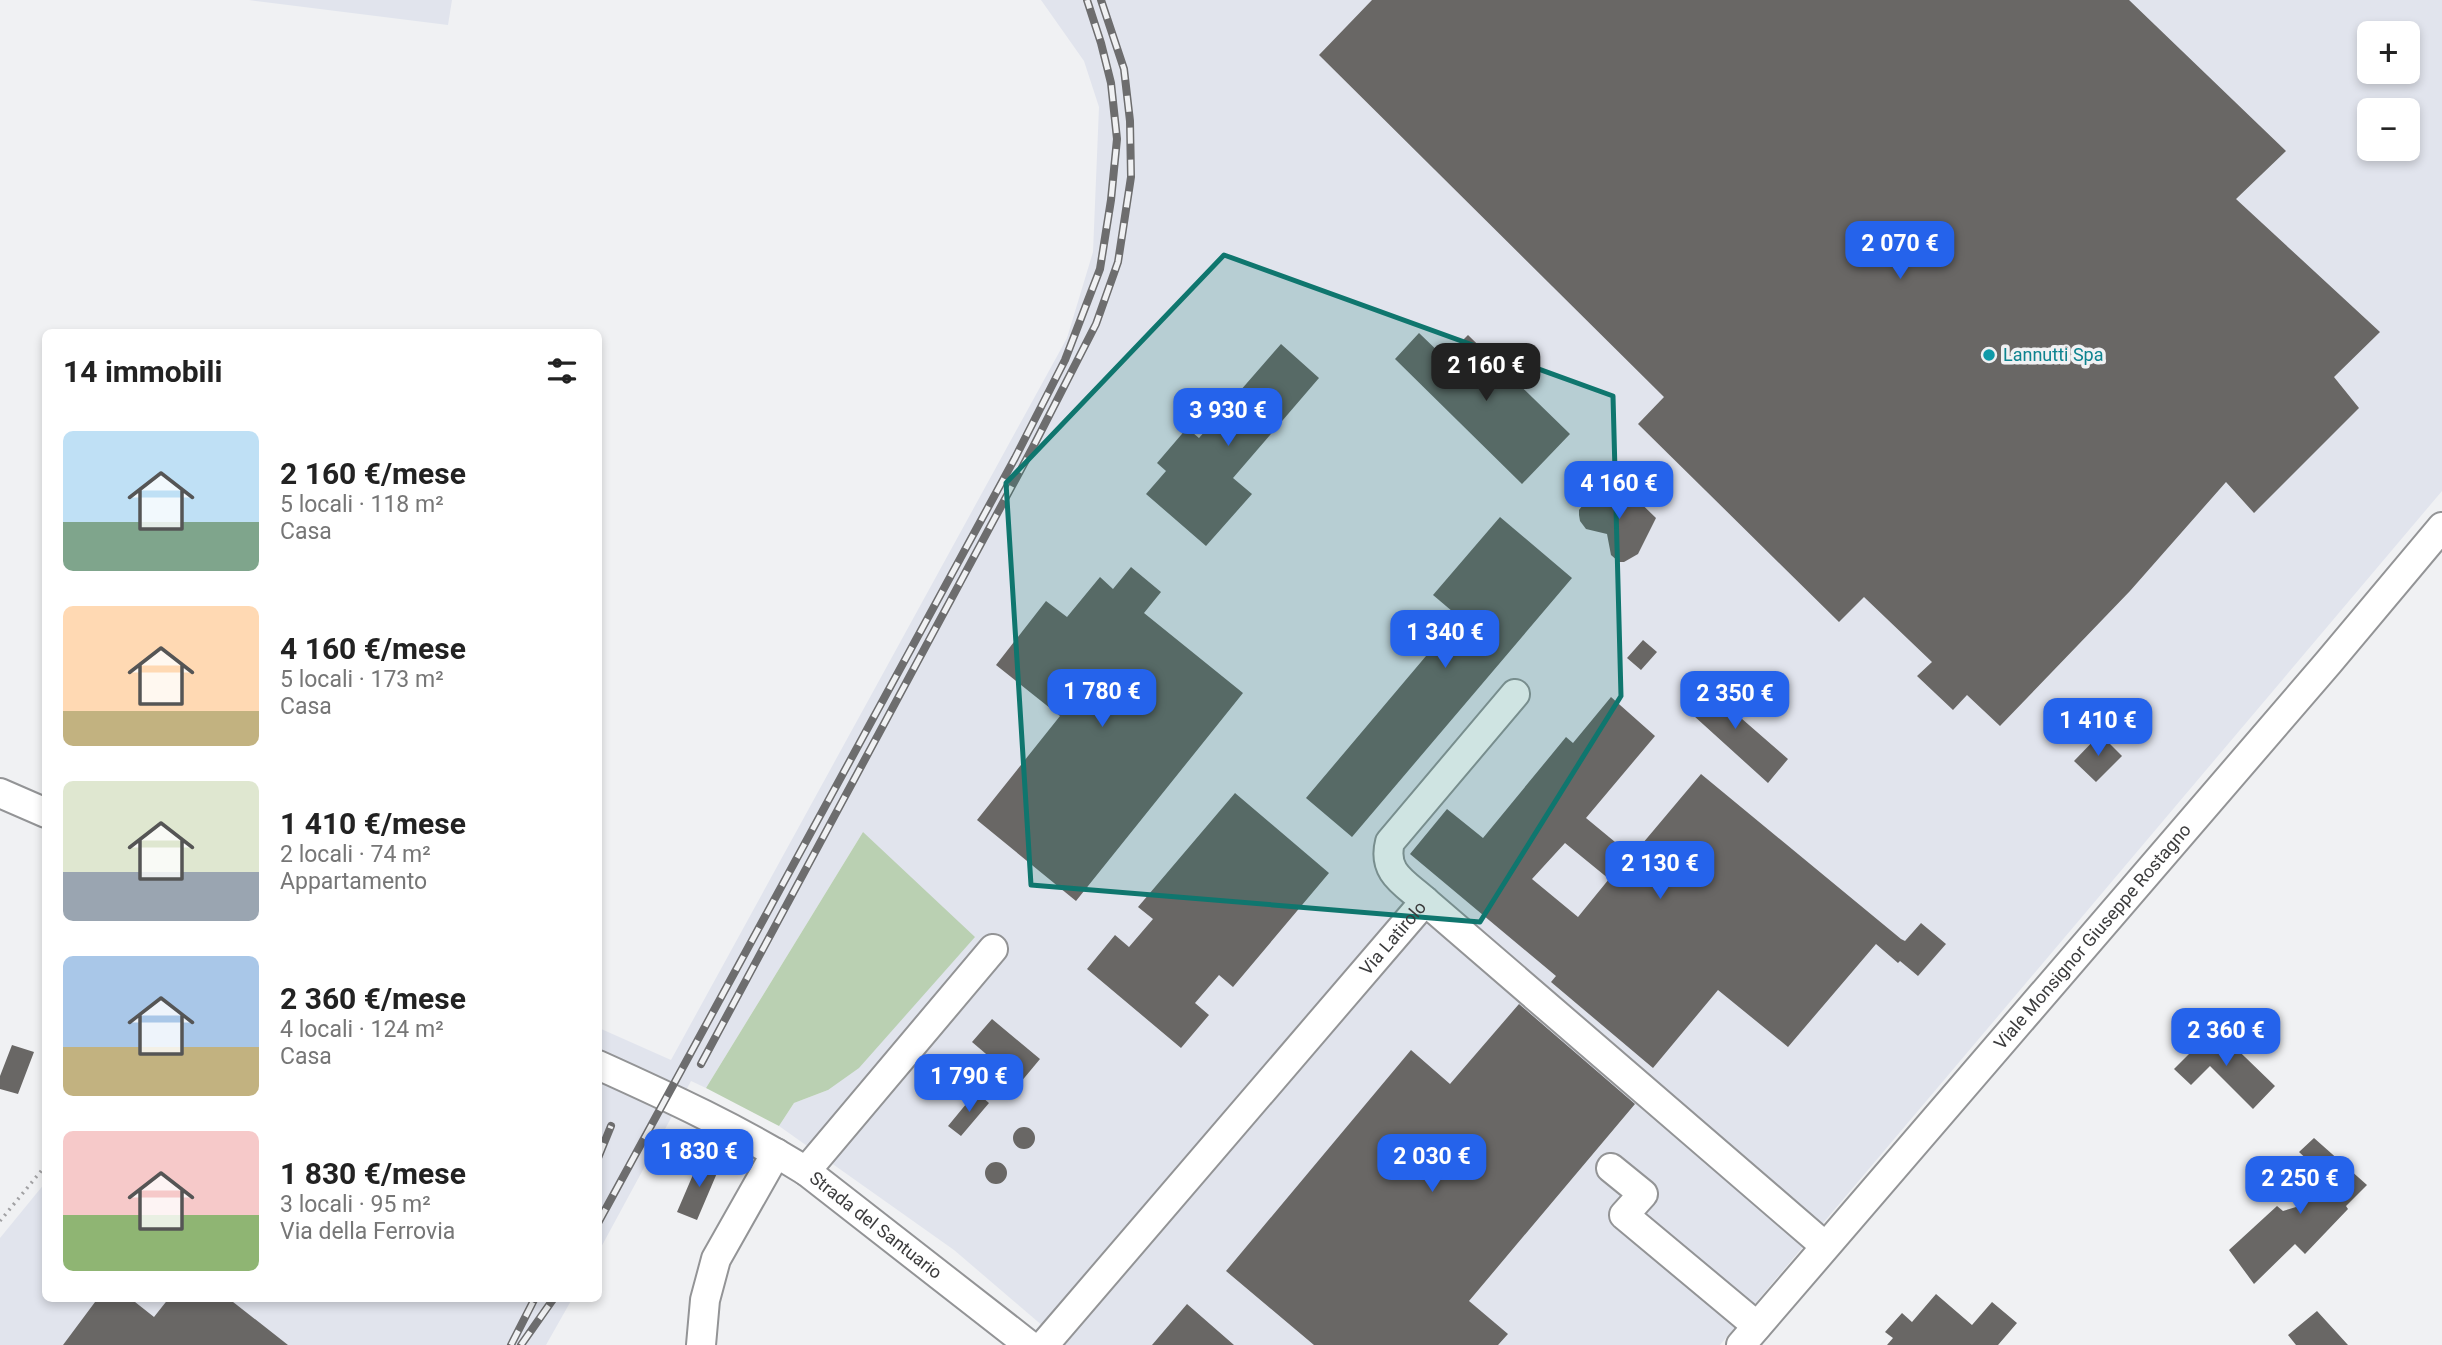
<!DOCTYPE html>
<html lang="it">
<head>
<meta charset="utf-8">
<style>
  :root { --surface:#fff; --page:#f2f2f2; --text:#222; --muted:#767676; --accent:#2563eb }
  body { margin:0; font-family:Roboto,sans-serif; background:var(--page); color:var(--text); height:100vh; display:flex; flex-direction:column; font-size:26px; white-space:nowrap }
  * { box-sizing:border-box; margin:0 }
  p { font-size:23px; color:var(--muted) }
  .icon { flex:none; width:38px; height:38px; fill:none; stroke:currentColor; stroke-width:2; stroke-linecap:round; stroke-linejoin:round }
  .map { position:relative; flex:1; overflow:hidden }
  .sheet { position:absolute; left:42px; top:329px; width:560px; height:973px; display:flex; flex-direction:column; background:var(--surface); border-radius:10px; box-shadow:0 4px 10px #0003 }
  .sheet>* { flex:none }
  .fabs { position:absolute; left:2357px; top:21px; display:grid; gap:14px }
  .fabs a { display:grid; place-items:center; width:63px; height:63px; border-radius:10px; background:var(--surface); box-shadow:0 4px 10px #0003; font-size:35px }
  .price { position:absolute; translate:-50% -60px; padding:0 16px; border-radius:14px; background:var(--accent); color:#fff; font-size:23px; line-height:46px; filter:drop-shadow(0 2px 4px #0008) }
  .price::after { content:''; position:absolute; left:50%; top:42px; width:21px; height:16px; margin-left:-10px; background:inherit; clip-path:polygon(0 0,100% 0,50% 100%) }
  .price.on { background:#222; color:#fff }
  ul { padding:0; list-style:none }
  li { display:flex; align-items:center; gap:21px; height:175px; padding:0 21px }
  li span { display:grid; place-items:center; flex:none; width:196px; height:140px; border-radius:10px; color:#555 }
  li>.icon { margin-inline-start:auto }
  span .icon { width:84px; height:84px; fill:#fffc; stroke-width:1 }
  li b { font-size:30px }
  h2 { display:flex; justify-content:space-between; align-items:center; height:84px; padding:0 21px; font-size:30px }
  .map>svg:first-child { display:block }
  .built { fill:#e1e4ed; fill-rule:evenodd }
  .green { fill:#bad0b2 }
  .building { fill:#696765; fill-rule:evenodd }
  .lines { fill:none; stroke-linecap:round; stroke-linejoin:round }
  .minor-casing { stroke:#939496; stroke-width:32 }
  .path { stroke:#a1a1a3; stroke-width:3.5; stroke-dasharray:2 5; stroke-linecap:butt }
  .minor { stroke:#fff; stroke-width:28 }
  .rail-casing { stroke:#6d6d6e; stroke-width:8 }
  .rail { stroke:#f0f1f3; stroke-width:5; stroke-dasharray:16; stroke-linecap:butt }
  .marked { fill:#0f766e; fill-opacity:0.2; stroke:#0f766e; stroke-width:5; stroke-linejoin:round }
  .culture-dot { fill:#0f9aa8; stroke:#f0f1f3; stroke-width:2.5 }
  .labels { text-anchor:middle; stroke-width:7; stroke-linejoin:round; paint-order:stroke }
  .culture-label { font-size:18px; fill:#0d838f; stroke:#f0f1f3; text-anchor:start }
  .street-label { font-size:18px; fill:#3b3b3c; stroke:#f0f1f3 }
</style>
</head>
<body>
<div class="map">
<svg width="2442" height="1345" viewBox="0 0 2442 1345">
  <rect width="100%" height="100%" fill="#f0f1f3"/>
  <path class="built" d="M249,0h203l-4,25z
    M1041,0h1401v491l-722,854h-655l-111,-95 -175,-124 15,-23 34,-13 35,-258 -157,256 -15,-7 -92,170v-223l72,32 396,-722 26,-86 6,-145 -15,-46zM2370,33h38v39h-38zM2370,110h38v39h-38z
    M45,1183l1,115 526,1 -26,46h-546v-107z"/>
  <path class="green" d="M863,832l112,105 -116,131 -31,22 -34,13 -15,23 -73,-38z"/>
  <path class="building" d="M1372,0h757l157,151 -50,48 144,133 -46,45 25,31 -105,105 -28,-31 -96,109 -130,135 -33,-31 -14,15 -36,-34 15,-14 -68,-65 -25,25 -201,-198 26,-27 -345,-342z
    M1419,333l26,25 23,-23 102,99 -48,50 -127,-125z
    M1281,344l38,34 -86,100 19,16 -46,52 -60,-52 20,-23 -9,-8 30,-35 12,10z
    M1622,485l34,33 -18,36 -14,8h-5l-8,-7 -4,-21 -21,-5 -6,-8 -1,-6v-5l7,-9z
    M1500,517l72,61 -220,259 -46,-39 153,-181 -26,-22z
    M1131,567l30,25 -17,21 99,80 -167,208 -99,-81 83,-104 -64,-51 50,-64 21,16 33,-40 13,12z
    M1643,640l14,12 -16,18 -14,-12z
    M1706,680l24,20 -4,5 62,54 -20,24 -85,-77z
    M1611,697l44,39 -69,82 46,38 69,-82 200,165 4,2 16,-18 25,21 -28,32 -18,-15 -2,2 -22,-19 -88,103 -70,-57 -65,78 -102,-86 5,-6 -146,-122 37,-45 36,29 83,-101 7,6zM1565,843l44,36 -31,38 -46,-38z
    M2100,734l22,22 -26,26 -22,-21z
    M1235,793l94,80 -96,114 -14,-12 -24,28 14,12 -28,33 -94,-79 28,-34 14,12 24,-28 -15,-12z
    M1519,1004l116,100 -166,197 39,33 -10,11h-184l-88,-74 185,-221 39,34z
    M992,1019l48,40 -20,24 -48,-41z
    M2215,1028l60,58 -22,23 -43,-43 -19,19 -17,-16z
    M12,1045l22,7 -16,42 -18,-5v-13z
    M976,1092l13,11 -28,33 -13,-10z
    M1013 1138a11 11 0 1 1 22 0a11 11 0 1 1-22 0Z
    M2314,1138l53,47 -21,21 2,3 -43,45 -10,-10 -41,40 -25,-34 48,-44 6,5 13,-4 30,-30 -27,-25z
    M701,1156l19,10 -23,54 -20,-8z
    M985 1173a11 11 0 1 1 22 0a11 11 0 1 1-22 0Z
    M1936,1294l36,31 20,-23 25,21 -19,22h-111l6,-7 -8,-6 17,-19 10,9z
    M98,1298h32l24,19 15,-19h59l60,47h-225z
    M1187,1304l47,41h-82z
    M2317,1311l31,34h-52l-8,-10z"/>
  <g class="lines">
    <defs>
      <g id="minor">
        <path d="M0,793l46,20"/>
        <path d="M1425,901c-20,-18 -43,-28 -35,-59l125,-148"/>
        <path id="s1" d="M598,1065c71,32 142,65 208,106l223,174"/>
        <path d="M1611,1168l32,26 -19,21 133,111"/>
        <path d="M806,1171l187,-222"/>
        <path d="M701,1345l4,-45 11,-41 60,-106"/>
        <path id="s2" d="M1044,1345l381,-444 400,345"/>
        <path id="s3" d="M1741,1345l587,-682 114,-136"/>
      </g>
    </defs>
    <use href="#minor" class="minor-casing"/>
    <path class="path" d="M0,1221l46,-56"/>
    <use href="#minor" class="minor"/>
    <defs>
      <path id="rail" d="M701,1064l332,-617 63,-123 22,-62 13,-85 -1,-56 -6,-52 -23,-69
        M598,1158l13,-32
        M598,1223l417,-765 50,-98 35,-91 11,-69 6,-61 -6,-56 -10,-40 -14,-43
        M511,1345l24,-47
        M521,1345l33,-47"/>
    </defs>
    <use href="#rail" class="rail-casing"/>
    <use href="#rail" class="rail"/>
  </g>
  <path class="marked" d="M1224,255l389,141 8,300 -141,226 -449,-37 -25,-402z"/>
  <circle class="culture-dot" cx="1989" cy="355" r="7"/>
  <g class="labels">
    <g class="culture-label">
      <text x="2003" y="361">Lannutti Spa</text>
    </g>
    <g class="street-label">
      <text dy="6" stroke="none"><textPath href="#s3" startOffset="539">Viale Monsignor Giuseppe Rostagno</textPath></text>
      <text dy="6" stroke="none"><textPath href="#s2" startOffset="536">Via Latirolo</textPath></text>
      <text dy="6" stroke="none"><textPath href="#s1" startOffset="322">Strada del Santuario</textPath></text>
    </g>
  </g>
</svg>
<div class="fabs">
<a>+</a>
<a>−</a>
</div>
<b class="price" style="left:1900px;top:281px">2 070 €</b>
<b class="price on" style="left:1486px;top:403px">2 160 €</b>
<b class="price" style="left:1228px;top:448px">3 930 €</b>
<b class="price" style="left:1619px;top:521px">4 160 €</b>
<b class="price" style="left:1445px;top:670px">1 340 €</b>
<b class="price" style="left:1102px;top:729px">1 780 €</b>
<b class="price" style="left:1735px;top:731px">2 350 €</b>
<b class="price" style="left:2098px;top:758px">1 410 €</b>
<b class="price" style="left:1660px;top:901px">2 130 €</b>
<b class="price" style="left:2226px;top:1068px">2 360 €</b>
<b class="price" style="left:969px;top:1114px">1 790 €</b>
<b class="price" style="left:699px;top:1189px">1 830 €</b>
<b class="price" style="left:1432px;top:1194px">2 030 €</b>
<b class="price" style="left:2300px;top:1216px">2 250 €</b>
<section class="sheet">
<h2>14 immobili<svg class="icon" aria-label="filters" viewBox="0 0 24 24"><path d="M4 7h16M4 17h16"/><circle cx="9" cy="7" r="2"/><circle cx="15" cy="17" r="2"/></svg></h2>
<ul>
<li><span style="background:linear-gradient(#bfe0f5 65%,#7fa58c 0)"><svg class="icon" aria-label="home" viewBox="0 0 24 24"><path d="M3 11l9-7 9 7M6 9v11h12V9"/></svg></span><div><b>2 160 €/mese</b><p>5 locali · 118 m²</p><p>Casa</p></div></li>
<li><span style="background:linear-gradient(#ffd9b3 75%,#c2b280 0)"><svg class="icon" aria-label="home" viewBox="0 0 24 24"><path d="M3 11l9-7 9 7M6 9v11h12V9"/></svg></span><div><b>4 160 €/mese</b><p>5 locali · 173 m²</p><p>Casa</p></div></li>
<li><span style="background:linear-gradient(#dfe7d0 65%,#9aa5b1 0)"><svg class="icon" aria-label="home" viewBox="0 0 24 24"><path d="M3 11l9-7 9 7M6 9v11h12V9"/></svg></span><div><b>1 410 €/mese</b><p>2 locali · 74 m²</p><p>Appartamento</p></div></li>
<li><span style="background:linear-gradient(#a9c7e8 65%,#c2b280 0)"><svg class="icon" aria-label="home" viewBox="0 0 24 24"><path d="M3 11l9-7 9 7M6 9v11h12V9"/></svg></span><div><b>2 360 €/mese</b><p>4 locali · 124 m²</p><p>Casa</p></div></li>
<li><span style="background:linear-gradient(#f6c9c9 60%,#8fb573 0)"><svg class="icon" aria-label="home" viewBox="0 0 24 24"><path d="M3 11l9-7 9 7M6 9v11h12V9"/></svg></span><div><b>1 830 €/mese</b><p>3 locali · 95 m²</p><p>Via della Ferrovia</p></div></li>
</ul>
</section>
</div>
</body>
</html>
